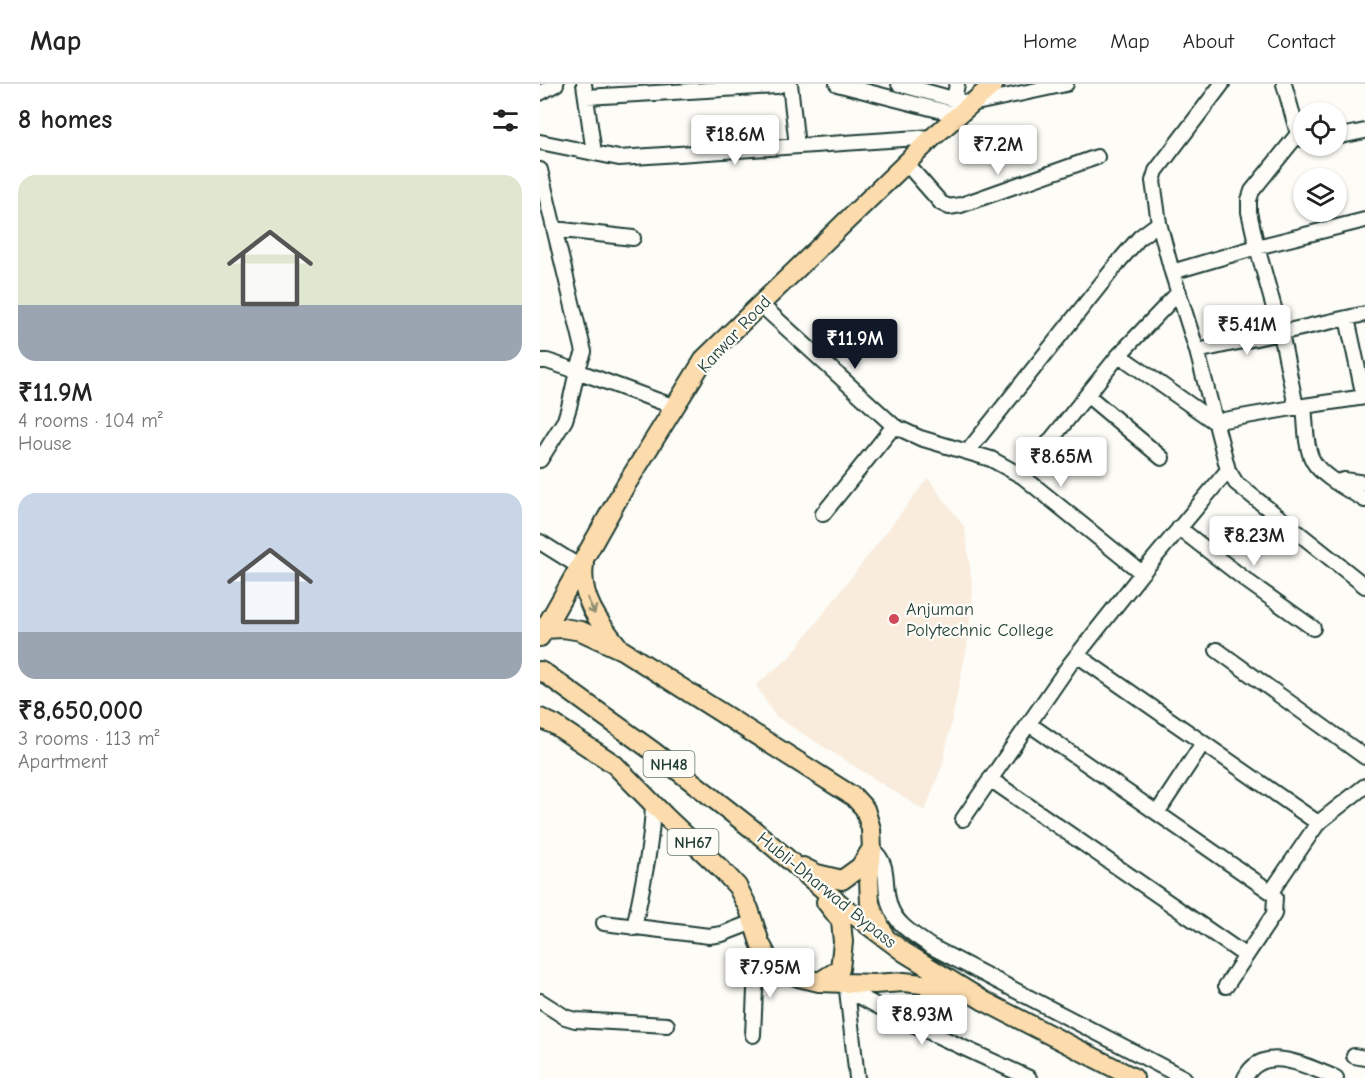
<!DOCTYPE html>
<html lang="en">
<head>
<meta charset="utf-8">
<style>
  :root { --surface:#fff; --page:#f2f2f2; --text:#222; --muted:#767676; --line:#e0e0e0; --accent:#111827 }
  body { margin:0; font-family:"Comic Neue",sans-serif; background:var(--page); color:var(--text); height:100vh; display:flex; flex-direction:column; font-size:22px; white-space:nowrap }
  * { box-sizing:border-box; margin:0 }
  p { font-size:20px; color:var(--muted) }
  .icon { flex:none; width:33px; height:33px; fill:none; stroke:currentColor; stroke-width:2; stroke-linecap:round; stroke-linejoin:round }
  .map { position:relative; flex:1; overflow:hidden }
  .details { display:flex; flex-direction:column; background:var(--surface); width:540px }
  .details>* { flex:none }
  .fabs { position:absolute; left:753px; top:18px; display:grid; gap:12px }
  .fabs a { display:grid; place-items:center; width:54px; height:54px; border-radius:50%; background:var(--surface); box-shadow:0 2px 4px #0004; font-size:30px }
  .price { position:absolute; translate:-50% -51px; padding:0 14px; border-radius:6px; background:#fff; color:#222; font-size:20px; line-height:39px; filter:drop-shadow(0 2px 3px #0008) }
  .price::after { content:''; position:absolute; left:50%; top:36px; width:18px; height:14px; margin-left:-9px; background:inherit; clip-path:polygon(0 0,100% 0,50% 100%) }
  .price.on { background:var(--accent); color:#fff }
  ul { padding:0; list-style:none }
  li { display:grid; align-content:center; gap:12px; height:318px; padding:0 18px }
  li span { display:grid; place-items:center; height:186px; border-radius:18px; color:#555 }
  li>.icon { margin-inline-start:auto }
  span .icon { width:108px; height:108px; fill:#fffc; stroke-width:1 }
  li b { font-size:26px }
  h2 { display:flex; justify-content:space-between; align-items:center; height:72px; padding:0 18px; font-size:26px }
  header { display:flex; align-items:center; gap:36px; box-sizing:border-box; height:84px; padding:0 30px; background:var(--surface); border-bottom:2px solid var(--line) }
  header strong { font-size:28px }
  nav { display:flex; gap:33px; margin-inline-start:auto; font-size:21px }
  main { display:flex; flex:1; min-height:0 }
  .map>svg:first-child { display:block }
  .built { fill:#f9ecdd }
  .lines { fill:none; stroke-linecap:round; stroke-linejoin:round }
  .minor-casing { stroke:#1f3d34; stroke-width:18 }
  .highway-casing { stroke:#1f3d34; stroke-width:22 }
  .minor { stroke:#fdfcf7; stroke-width:14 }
  .highway { stroke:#fcdcac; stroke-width:18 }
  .oneway { stroke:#8e8c70 }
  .poi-dot { fill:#d1495b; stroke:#fdfcf7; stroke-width:2 }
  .labels { text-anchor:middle; stroke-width:4.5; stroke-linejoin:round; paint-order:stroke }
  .shield { fill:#fdfcf7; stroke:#62766e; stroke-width:1.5 }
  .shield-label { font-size:16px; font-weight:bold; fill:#1f3d34 }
  .street-label { font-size:18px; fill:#1f3d34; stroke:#fdfcf7 }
  .poi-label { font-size:18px; fill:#1f3d34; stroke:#fdfcf7; text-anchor:start }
</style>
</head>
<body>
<header>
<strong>Map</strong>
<nav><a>Home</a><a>Map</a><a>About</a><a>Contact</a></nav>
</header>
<main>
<section class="details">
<h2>8 homes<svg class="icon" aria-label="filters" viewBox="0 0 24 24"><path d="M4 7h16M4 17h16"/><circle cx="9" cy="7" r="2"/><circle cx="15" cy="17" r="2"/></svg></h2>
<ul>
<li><span style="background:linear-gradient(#dfe7d0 70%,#9aa5b1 0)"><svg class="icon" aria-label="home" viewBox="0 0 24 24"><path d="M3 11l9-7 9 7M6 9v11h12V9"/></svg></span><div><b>₹11.9M</b><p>4 rooms · 104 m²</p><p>House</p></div></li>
<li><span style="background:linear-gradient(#c9d6e8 75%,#9aa5b1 0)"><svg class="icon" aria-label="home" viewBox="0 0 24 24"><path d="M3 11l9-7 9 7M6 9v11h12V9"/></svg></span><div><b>₹8,650,000</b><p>3 rooms · 113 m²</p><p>Apartment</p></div></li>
</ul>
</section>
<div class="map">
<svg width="825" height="994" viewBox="0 0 825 994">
  <rect width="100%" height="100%" fill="#fdfcf7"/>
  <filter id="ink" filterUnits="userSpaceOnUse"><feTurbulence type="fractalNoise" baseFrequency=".0167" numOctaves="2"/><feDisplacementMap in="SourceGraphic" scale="12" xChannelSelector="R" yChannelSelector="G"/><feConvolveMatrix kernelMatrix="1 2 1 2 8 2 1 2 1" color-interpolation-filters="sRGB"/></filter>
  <g filter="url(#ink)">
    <path class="built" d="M388,394l37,50 8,64 -6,55 -24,116 -18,48 -150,-95 -19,-31 33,-27z"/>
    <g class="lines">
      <defs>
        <path id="minor" d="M44,0l10,69
          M250,0l7,62
          M297,0l121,31
          M359,0l72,20 95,-20
          M682,0l-66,87 -3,10 6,42 13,49 25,79 31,119 8,13 129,103
          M744,0l14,50 4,5
          M0,9l16,-9
          M46,13l191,-11 5,-2
          M414,16l3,-16
          M796,53l29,-6
          M0,58l79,16 314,-21
          M366,79l35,40 8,4 12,-2 136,-48
          M0,86l44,182 -7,19 98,36
          M14,145l79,9
          M632,188l85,-25 108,-27
          M220,220l134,122 26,12 71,21 31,17 120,97
          M807,234l17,79
          M666,265l159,-35
          M579,271l97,68
          M0,277h7l30,10 -8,36 -4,13 -25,40
          M547,311l75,63
          M764,322c2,16 1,41 9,55 9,16 36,29 52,39
          M756,323l-15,-74 -24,-86 -8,-35v-12l3,-9 46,-57
          M684,336l80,-14 61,-9
          M428,367l153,-192 19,-22 19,-14
          M482,392l97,-121 60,-63
          M797,398l7,-2 21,3
          M283,430l71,-88
          M639,444l68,53 66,47
          M0,458l40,25
          M677,566l148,107
          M537,571l241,168
          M489,640l242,168 4,5 -1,17 -48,72
          M450,695l256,177
          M617,729l46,-70
          M423,735l107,-155 72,-91 86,-103
          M332,765c20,17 10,35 18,57 6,19 25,29 40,40l254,132
          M731,808l47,-69 47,-37
          M64,839l105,13 13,-2 31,-12
          M94,844c8,-41 18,-82 19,-125
          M303,899l4,7 63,33 119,55
          M307,906l10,88
          M0,917l25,16 10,3 92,5
          M213,951l2,-45 2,-10 11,-22
          M814,972l11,2
          M705,994c18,-36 64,-11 91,0"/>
        <path id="highway" d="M44,480c-5,33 15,59 34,82
          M4,545l19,-1 18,3 41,19 232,147 11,12 6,20 1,20 -3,29 1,26 15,33
          M0,553l84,-149 81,-130 228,-221 61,-53
          M0,587l6,3 108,78 101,79 90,77 59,44 80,49 150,77
          M0,634l15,7 59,39 52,53 55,52 16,17 12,23 11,34 8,15 9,10 21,9 21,5 55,2 30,-2 18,2 42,12
          M263,783l14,7 25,6 18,-13 11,-17
          M279,898l21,-13 3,-27 -2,-21 -15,-19"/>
      </defs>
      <use href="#minor" class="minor-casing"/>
      <use href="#highway" class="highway-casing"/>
      <use href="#minor" class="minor"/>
      <use href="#highway" class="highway"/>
    </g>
    <defs><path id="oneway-shaft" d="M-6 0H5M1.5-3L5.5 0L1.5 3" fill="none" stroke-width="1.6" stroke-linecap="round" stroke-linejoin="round" transform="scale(1.5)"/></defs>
    <use class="oneway" href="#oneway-shaft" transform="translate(51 522) rotate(66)"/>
  </g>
  <circle class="poi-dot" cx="354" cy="535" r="6"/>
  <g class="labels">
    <g class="shield">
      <rect x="103.5" y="667" width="51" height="26" rx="4.5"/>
      <rect x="127.5" y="745" width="51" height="26" rx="4.5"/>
    </g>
    <g class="shield-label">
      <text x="129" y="686">NH48</text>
      <text x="153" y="764">NH67</text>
    </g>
    <g class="street-label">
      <text transform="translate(194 250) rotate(-47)" y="6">Karwar Road</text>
      <text transform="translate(287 806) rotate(39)" y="6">Hubli-Dharwad Bypass</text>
    </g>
    <g class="poi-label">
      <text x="366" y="531">Anjuman<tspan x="366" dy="21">Polytechnic College</tspan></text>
    </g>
  </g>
</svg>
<div class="fabs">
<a><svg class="icon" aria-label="locate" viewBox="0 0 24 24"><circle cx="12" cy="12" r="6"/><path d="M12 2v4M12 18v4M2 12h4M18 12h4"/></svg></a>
<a><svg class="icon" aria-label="layers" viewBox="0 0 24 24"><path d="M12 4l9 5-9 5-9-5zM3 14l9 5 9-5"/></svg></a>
</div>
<b class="price" style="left:195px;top:82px">₹18.6M</b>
<b class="price" style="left:458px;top:92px">₹7.2M</b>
<b class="price" style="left:707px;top:272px">₹5.41M</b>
<b class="price on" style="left:315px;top:286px">₹11.9M</b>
<b class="price" style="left:521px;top:404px">₹8.65M</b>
<b class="price" style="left:714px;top:483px">₹8.23M</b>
<b class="price" style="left:230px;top:915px">₹7.95M</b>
<b class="price" style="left:382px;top:962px">₹8.93M</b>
</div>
</main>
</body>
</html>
